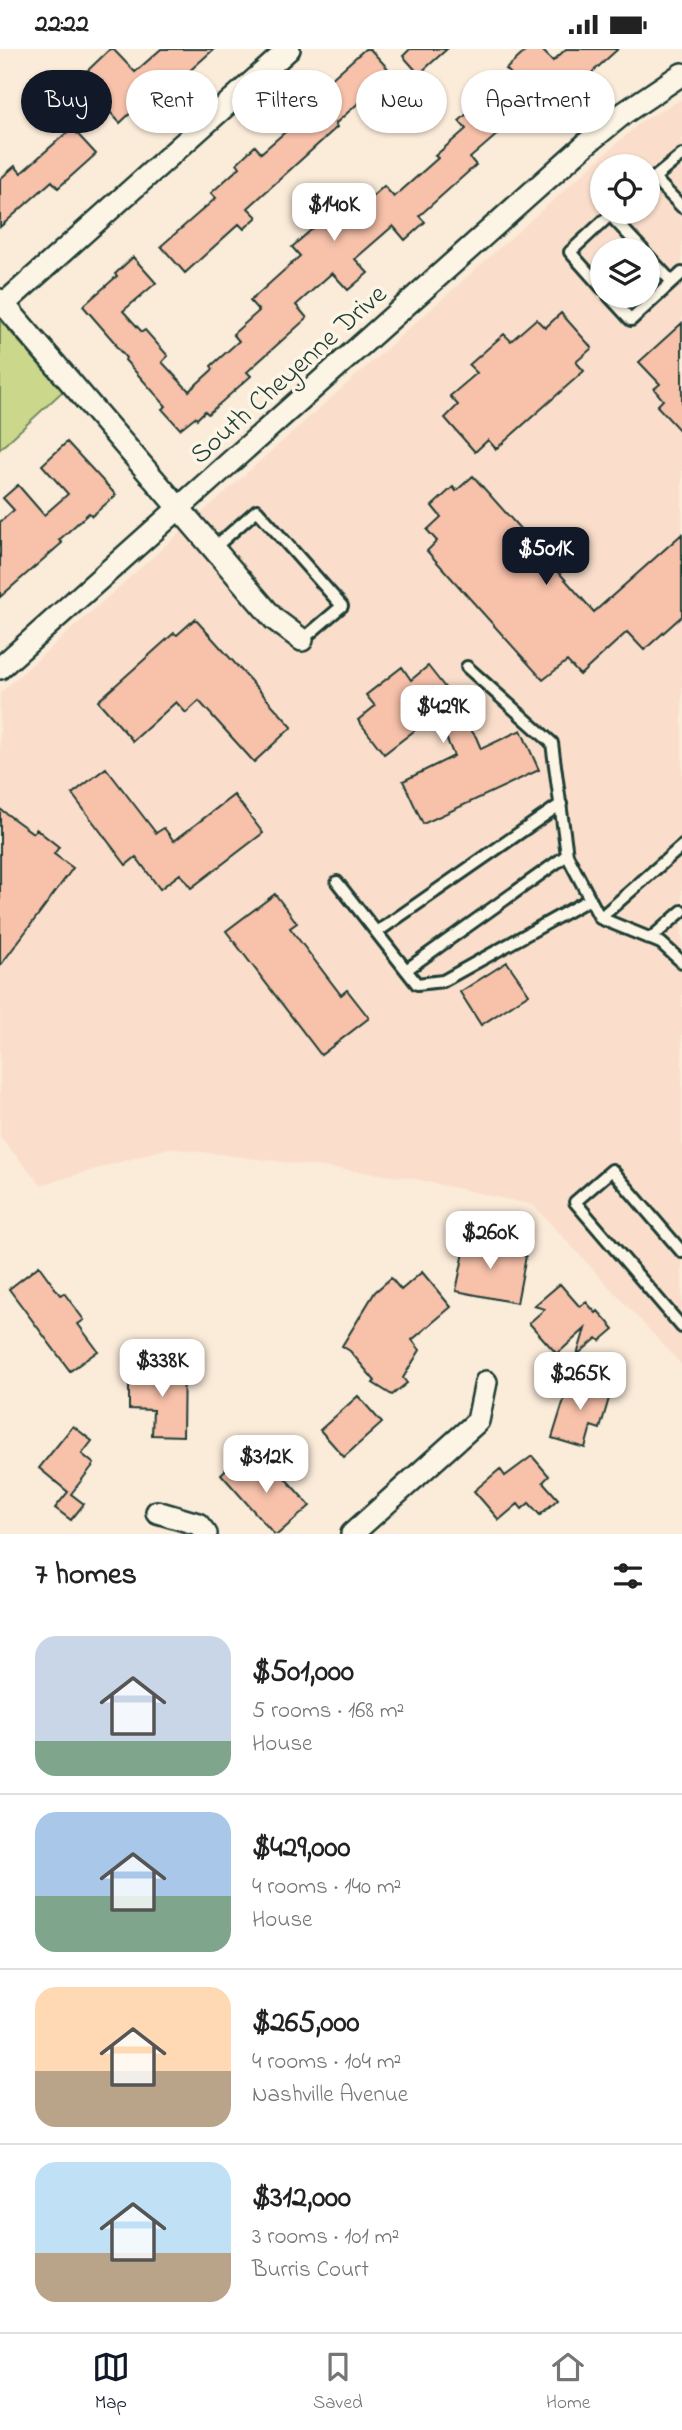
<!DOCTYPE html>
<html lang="en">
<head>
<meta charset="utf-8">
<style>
  :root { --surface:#fff; --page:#f6f6f6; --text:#222; --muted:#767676; --line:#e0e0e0; --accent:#111827 }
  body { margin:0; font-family:"Indie Flower",sans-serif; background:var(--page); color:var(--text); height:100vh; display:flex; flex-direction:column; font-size:26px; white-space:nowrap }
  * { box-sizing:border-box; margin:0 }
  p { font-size:23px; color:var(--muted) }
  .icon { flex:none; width:38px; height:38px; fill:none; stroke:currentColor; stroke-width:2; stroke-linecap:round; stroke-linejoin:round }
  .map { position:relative; height:1485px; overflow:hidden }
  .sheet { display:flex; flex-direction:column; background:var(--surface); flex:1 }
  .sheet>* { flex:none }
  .top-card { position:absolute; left:21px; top:21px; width:640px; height:63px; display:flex; gap:14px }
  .fabs { position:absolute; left:590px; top:105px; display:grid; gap:14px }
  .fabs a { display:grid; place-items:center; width:70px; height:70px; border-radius:50%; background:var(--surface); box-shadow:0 2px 5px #0004; font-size:35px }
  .price { position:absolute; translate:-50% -60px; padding:0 16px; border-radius:14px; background:#fff; color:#222; font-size:23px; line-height:46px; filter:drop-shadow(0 2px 4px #0008) }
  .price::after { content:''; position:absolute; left:50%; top:42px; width:21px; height:16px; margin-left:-10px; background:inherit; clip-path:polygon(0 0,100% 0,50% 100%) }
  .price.selected { background:var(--accent); color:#fff }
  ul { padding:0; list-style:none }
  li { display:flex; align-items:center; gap:21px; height:175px; padding:0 35px }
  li+li { border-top:2px solid var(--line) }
  li span { display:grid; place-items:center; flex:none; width:196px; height:140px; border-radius:21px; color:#555 }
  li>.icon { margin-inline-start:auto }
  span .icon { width:84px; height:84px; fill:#fffc; stroke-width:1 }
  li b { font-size:30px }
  h2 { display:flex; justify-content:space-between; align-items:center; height:84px; padding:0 35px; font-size:30px }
  .tag { padding:0 24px; border-radius:32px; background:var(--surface); box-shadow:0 2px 5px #0004; font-size:24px; line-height:63px }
  .tag.selected { background:var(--accent); color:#fff }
  .status { display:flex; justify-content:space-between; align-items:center; height:49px; padding:0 35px; background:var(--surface); direction:ltr }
  .status svg { height:19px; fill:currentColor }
  .tabs { display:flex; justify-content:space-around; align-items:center; height:98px; border-top:2px solid var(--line); background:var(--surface); font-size:19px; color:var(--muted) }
  .tabs a { display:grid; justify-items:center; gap:4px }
  .tabs .selected { color:var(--accent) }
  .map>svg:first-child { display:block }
  .built { fill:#fadecb; fill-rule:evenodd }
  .green { fill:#cbd88c; stroke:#758a60; stroke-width:2 }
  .building { fill:#f7c1aa; stroke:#1f3d34; stroke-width:2 }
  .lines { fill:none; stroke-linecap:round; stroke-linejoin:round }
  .lane-casing { stroke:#1f3d34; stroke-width:16 }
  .street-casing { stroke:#1f3d34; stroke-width:26 }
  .lane { stroke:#fcf5e5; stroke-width:10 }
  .street { stroke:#fcf5e5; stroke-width:21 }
  .labels { text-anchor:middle; stroke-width:7; stroke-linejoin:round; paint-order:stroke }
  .street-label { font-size:28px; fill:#1f3d34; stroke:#fcf5e5 }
</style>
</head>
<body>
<div class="status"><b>22:22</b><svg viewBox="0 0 49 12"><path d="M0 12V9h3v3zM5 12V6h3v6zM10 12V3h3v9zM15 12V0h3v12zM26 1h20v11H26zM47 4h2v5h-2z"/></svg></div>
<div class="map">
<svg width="682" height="1485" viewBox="0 0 682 1485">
  <rect width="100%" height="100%" fill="#fbebd9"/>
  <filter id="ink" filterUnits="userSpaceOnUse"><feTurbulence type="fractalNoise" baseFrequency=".0143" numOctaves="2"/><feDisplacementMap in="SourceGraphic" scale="14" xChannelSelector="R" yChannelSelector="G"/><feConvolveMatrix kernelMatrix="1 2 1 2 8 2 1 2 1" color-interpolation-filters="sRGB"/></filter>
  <g filter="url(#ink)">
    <path class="built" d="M682,50v1266l-149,-160 -123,-27 -241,-30 -128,37 -41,-48v-444l642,-572zM602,117h46v46h-46zM602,201h46v46h-46z"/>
    <path class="green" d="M0,271l63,71 -63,58z"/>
    <path class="building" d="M110,0h3l22,23 26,-23h53l-38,34 -6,-7 -50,47 -20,-22 3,-3 -21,-22z
      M365,0h5l22,24 -57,51 2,3 -89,81 9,9 -13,12 -5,-5 -54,49 -24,-27 55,-48 -5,-5 29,-26 -3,-4 18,-17 6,7 38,-33 -3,-3 38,-33 -4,-4z
      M410,0h37l-28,25 -16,-18z
      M528,0h13l12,12 13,-12h52l-71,64 -11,-12 -66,57 6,7 -57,51 6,6 -20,18 -12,-14 -38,33 13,14 -20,17 -16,-17 -36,32 11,13 -60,54 4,4 -43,38 -3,-3 -8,8 -2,-2 -15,12 -18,-20 4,-3 -41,-46 1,-2 -11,-13 1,-1 -33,-38 34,-30 -2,-2 18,-17 23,26 -33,28 19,21 3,-2 23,26 -6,6 27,29 24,-22 -2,-3 28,-25 -6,-7 26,-23 -9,-10 50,-45 -8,-9 29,-26 11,12 52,-47 10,11 44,-39 -3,-2 31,-27 -7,-8 52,-47 -5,-5z
      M72,79l24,26 -38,34 -6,-7 -52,46v-48l15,-13 6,7z
      M561,264l31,35 -16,14 8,9 -88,78 -8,-9 -13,12 -30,-34 13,-13 -8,-9 27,-23 -8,-8 35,-31 7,7 25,-22 9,9z
      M682,274v110l-25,-27 6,-6 -9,-11 6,-5 -21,-22z
      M67,393l49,53 -24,21 -3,-3 -30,27 3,3 -62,54v-75l14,-12 -11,-12 15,-13 26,30 24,-21 -26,-29z
      M473,427l121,136 88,-78v82l-38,34 -17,-18 -47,43 -13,-14 -24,19 -116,-129 10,-10 -10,-11 14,-13 -9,-11 21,-19 3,4z
      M195,570l97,108 -38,35 -55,-61 -13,12 -10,-11 -43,39 -35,-40 76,-68 3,2z
      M428,617l26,33 -4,3 26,35 5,12 40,-19 18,40 -116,54 -20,-43 51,-25 -18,-42 -52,40 -26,-34 17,-14 -9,-11 36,-28 9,13z
      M106,719l50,65 8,-5 10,13 60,-46 29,38 -72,55 -11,-14 -20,15 -24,-32 -10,8 -54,-71z
      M0,760l33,24 3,-4 23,18 -5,7 19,14 -73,98z
      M275,845l22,29 -7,5 51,67 6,-5 22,28 -48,37 -95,-124z
      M507,913l22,32 -48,31 -21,-33z
      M468,1184l18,3 -2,11 42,9 -9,47 -61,-12z
      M39,1217l21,29 4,-2 20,27 -6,4 20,27 -28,20 -61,-82z
      M422,1223l29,35 -39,33 8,10 -17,28 4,5 -15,12 -19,-12 2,-2 -25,-30 -8,-5 33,-54 16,-14 10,12z
      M560,1235l20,23 6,-5 10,11 2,-2 16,18 -14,12 -3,-3 -20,17 8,-26 -28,25 -28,-31 16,-14 -11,-3z
      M169,1309h15l-1,78 -31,-1 1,-25 -24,-1v-32l40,1z
      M572,1325l19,6 -2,9 21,6 -10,34 -9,-3 -6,22 -33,-10z
      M358,1347l24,27 -38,34 -24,-27z
      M73,1377l19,15 -10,13 12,10 -23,30 13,10 -13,16 -16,-12 13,-16 -29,-24z
      M242,1406l20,23 13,-11 35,39 -32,28h-4l-53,-60z
      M532,1407l17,20 -6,6 15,17 -18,16 -11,-12 -7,6 -4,-5 -19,16 -25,-29 26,-22 5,7z"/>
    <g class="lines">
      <defs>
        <path id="lane" d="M682,106l-28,23 28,29
          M648,207l24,26
          M602,239l-32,-36 40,-37 33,35
          M609,247l22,24 51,-47
          M214,499l43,-38 85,96 -40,34
          M467,618l85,76 15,112 33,63 61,25 21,19
          M337,833l80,102 26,-3 147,-82
          M600,869l82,-72
          M377,883l184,-128
          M650,890l32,-28
          M406,921l161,-115
          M682,1203l-70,-82 -37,32 107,125"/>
        <path id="street" d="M0,251l274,319 28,21
          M4,255l285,-255
          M0,619l586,-524 38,-31 58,-39
          M157,1463l41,12 8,10
          M352,1485l126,-113 8,-39"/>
      </defs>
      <use href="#lane" class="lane-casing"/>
      <use href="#street" class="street-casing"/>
      <use href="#lane" class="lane"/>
      <use href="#street" class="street"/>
    </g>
  </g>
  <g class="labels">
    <g class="street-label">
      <text transform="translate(287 324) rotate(-42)" y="10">South Cheyenne Drive</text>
    </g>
  </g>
</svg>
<div class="fabs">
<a><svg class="icon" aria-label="locate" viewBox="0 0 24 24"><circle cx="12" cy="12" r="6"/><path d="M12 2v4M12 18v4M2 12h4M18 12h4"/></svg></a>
<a><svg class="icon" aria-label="layers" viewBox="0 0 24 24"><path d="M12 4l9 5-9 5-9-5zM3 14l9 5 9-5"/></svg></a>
</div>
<b class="price" style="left:334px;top:194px">$140K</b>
<b class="price selected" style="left:546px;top:538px">$501K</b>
<b class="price" style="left:443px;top:696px">$429K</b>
<b class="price" style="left:490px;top:1222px">$260K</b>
<b class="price" style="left:162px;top:1350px">$338K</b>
<b class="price" style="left:580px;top:1363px">$265K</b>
<b class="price" style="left:266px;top:1446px">$312K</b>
<div class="top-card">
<a class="tag selected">Buy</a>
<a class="tag">Rent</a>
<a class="tag">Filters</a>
<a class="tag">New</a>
<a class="tag">Apartment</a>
</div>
</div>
<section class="sheet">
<h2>7 homes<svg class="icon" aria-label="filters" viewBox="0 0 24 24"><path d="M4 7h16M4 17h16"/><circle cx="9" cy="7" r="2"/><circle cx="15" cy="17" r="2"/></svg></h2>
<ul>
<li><span style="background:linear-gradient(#c9d6e8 75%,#7fa58c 0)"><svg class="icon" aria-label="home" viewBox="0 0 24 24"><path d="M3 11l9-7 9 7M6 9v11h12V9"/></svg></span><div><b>$501,000</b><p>5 rooms · 168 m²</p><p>House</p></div></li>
<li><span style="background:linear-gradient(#a9c7e8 60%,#7fa58c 0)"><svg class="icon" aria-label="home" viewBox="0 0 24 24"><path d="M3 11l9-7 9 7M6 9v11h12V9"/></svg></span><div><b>$429,000</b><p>4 rooms · 140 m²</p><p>House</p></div></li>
<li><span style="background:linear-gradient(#ffd9b3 60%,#b9a48a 0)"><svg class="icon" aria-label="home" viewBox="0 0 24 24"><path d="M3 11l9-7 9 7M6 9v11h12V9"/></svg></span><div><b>$265,000</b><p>4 rooms · 104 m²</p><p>Nashville Avenue</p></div></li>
<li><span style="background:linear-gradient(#bfe0f5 65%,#b9a48a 0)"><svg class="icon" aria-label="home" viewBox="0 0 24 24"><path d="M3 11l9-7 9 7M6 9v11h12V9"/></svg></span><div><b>$312,000</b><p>3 rooms · 101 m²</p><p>Burris Court</p></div></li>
</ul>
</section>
<nav class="tabs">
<a class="selected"><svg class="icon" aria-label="map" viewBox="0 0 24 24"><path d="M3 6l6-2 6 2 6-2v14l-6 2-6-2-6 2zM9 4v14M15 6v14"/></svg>Map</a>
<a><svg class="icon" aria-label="saved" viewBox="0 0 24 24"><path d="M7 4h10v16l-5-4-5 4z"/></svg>Saved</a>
<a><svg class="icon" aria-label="home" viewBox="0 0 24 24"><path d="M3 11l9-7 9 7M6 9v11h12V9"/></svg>Home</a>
</nav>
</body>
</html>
